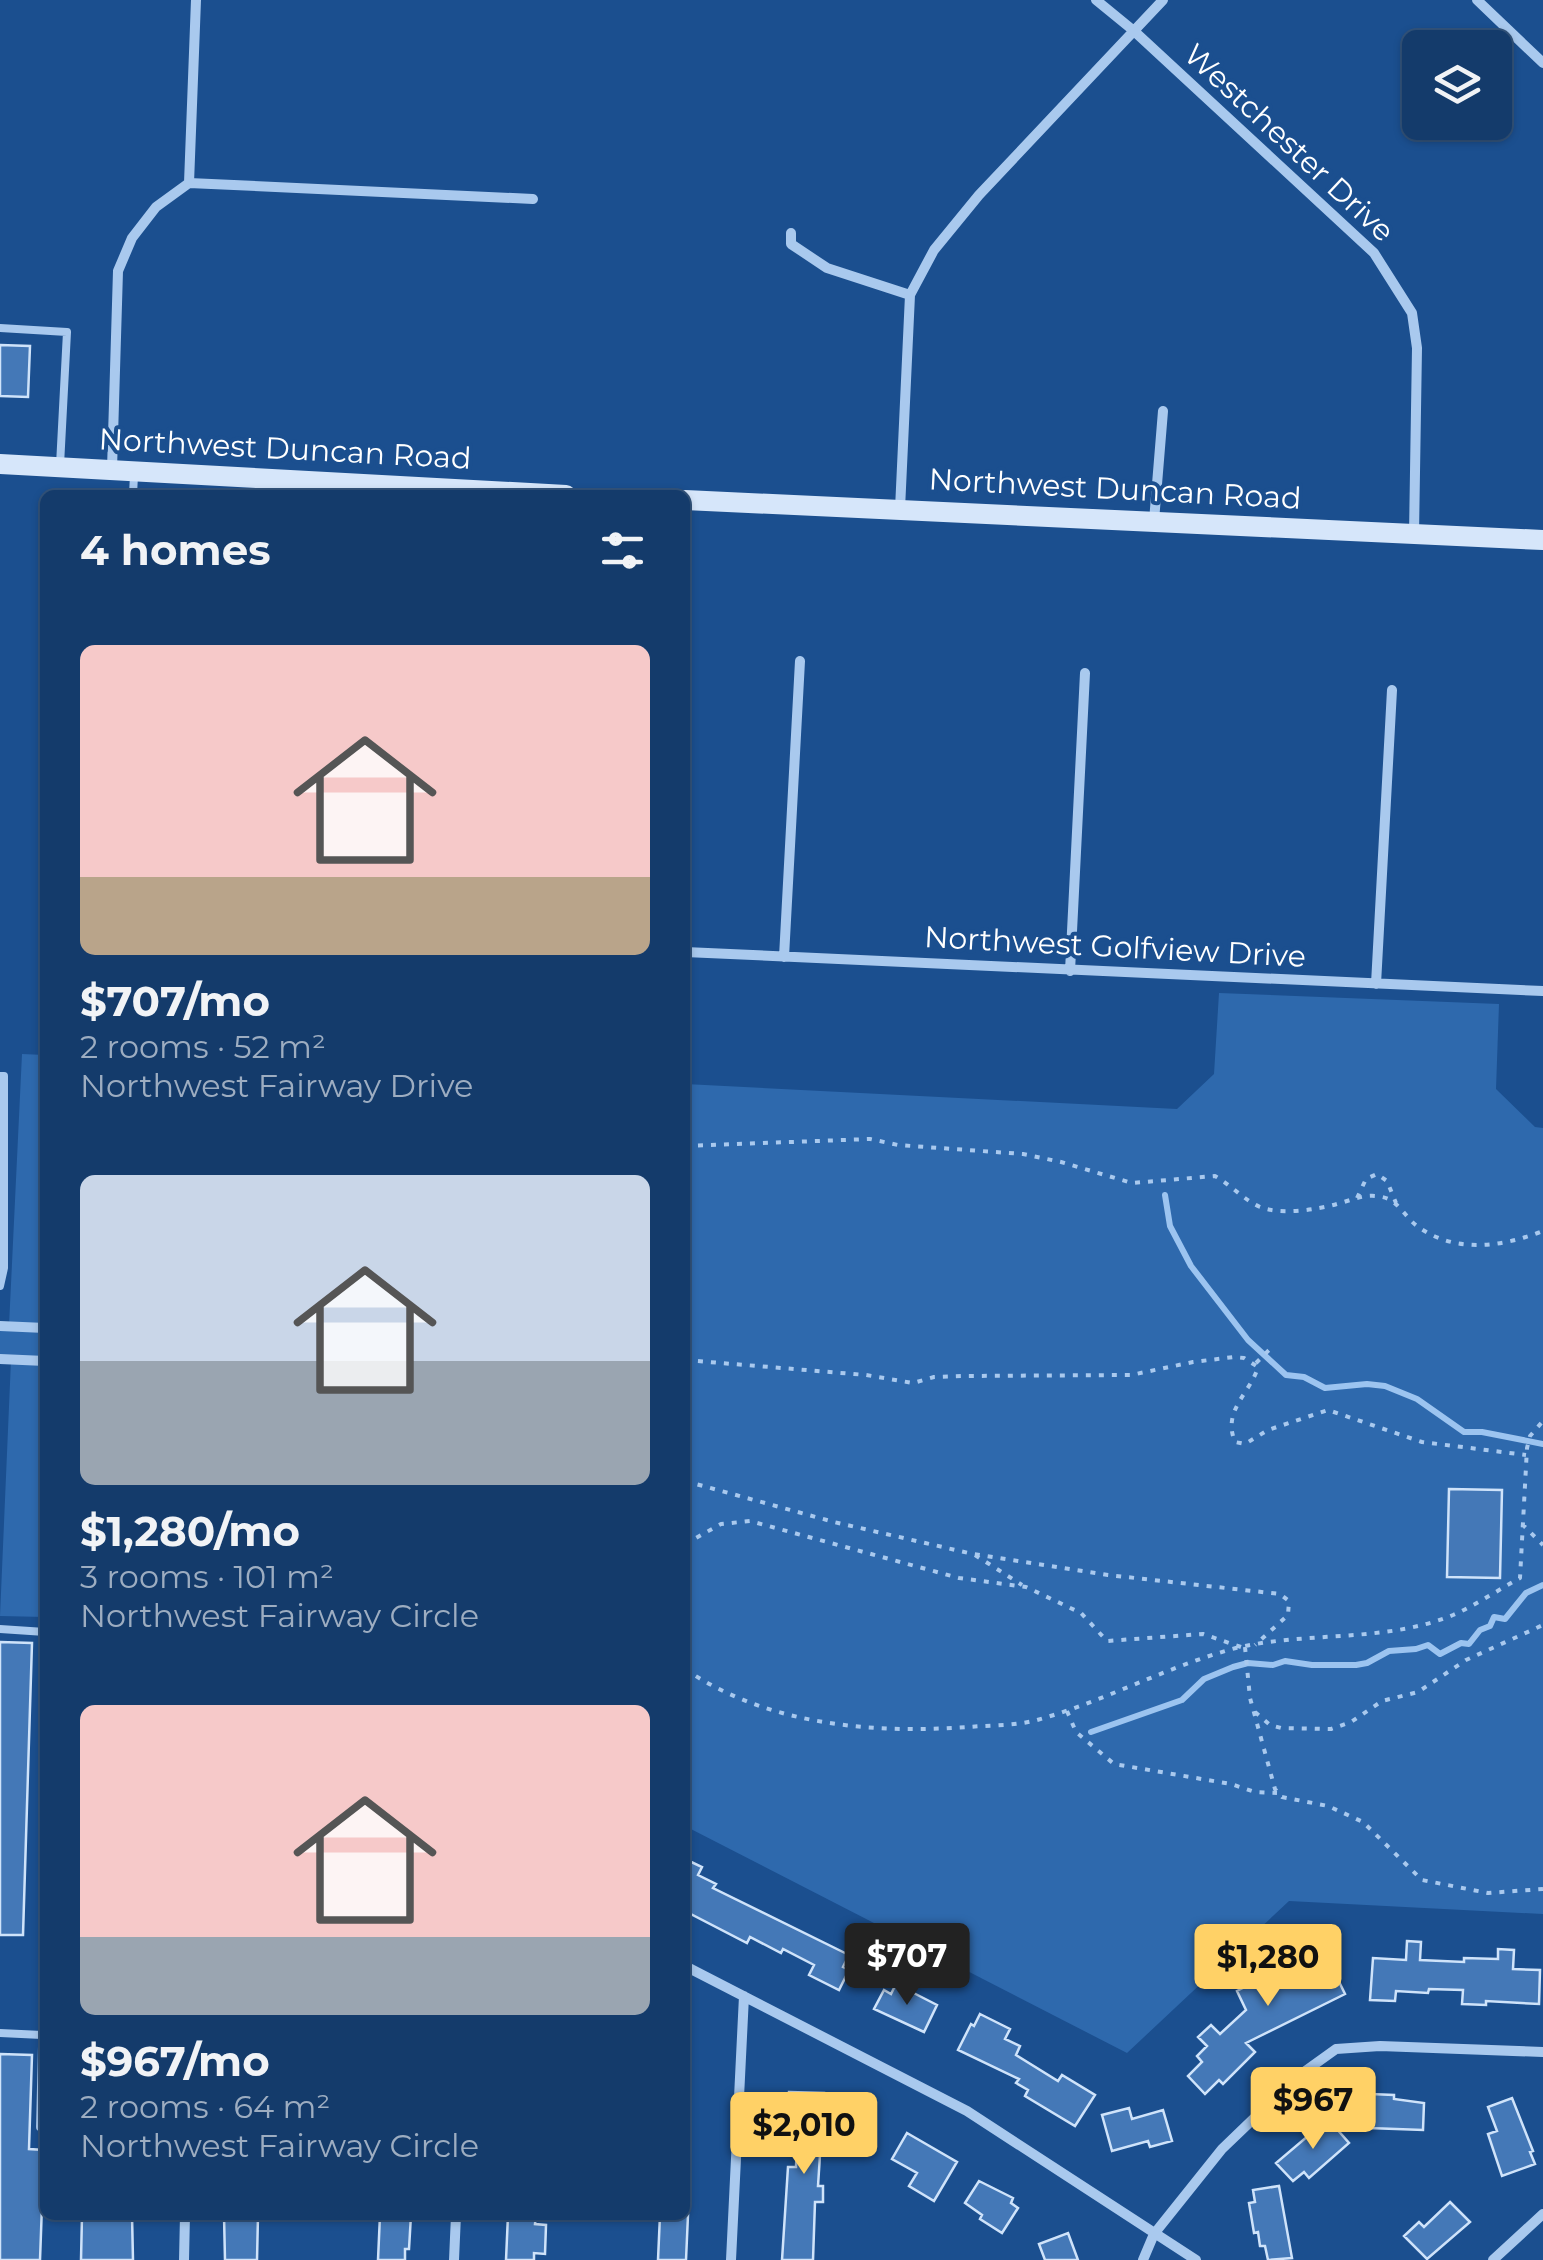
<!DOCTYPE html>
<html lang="en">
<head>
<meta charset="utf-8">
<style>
  :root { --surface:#143b6b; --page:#1d4271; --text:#f1f3f6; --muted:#9dadc1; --line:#33557e; --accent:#ffd166 }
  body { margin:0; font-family:Montserrat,sans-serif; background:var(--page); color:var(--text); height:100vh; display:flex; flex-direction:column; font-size:38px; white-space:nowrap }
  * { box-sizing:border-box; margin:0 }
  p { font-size:32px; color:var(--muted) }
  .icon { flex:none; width:55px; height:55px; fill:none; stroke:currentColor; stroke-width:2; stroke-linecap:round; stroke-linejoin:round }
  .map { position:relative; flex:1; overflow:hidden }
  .side { position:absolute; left:40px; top:490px; width:650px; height:1730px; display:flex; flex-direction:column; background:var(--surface); border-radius:15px; box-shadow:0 2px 8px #0004,0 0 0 2px var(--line) }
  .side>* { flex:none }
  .fabs { position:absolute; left:1402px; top:30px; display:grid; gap:20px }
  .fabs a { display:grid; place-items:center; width:110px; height:110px; border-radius:15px; background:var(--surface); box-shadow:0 2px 8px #0004,0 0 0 2px var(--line); font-size:50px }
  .price { position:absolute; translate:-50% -85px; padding:0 22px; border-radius:10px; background:var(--accent); color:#111; font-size:32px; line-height:65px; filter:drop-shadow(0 2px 5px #0008) }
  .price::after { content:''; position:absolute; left:50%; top:60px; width:30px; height:22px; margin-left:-15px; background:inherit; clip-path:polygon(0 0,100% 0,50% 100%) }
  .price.on { background:#222; color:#fff }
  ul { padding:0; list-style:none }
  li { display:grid; align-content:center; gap:20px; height:530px; padding:0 40px }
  li span { display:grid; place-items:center; height:310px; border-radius:15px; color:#555 }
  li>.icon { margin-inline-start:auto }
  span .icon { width:180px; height:180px; fill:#fffc; stroke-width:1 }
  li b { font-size:42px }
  h2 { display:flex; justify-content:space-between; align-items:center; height:120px; padding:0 40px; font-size:42px }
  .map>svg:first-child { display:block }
  .green { fill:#2e69ad }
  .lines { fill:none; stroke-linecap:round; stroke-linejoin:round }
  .stream { stroke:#9cc4f0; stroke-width:6 }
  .building { fill:#4478b7; stroke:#cfe3fa; stroke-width:2.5 }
  .path { stroke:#a9c9ee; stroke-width:4; stroke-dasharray:5 8; stroke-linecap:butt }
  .lane { stroke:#a9c9ee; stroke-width:8 }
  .street { stroke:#a9c9ee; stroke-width:10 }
  .secondary { stroke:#d6e6fa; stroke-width:20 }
  .labels { text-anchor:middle; stroke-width:8; stroke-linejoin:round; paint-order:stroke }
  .street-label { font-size:30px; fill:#fff; stroke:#1b4f8f }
</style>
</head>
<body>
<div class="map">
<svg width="1543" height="2260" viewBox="0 0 1543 2260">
  <rect width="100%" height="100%" fill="#1b4f8f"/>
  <path class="green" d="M1219,993l280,11 -3,85 39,38 8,1v786l-254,-13 -162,152 -442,-227v-742l492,25 37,-35z
    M22,1054l23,1v562l-45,-1 11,-256h-11v-34h9z"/>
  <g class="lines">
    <path class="stream" d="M1165,1195l5,31 21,40 57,74 38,35 18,2 21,11 42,-4 18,2 32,13 47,33h18l61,12
      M1091,1732l91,-32 22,-21 29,-12 15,-4 25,2 12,-4 27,4h44l11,-2 22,-12 27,-2 12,-4 12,9 21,-11 8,1 11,-14 10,-4 4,-9 11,2 21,-26 17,-8"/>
  </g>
  <path class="building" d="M0,345l30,1 -2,51 -28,-1z
    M1449,1489l53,1 -2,88 -53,-1z
    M0,1642l32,1 -9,292h-23z
    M685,1859l17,8 -4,8 18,9 -3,4 136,67 -6,12 6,3 -10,20 -30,-15 5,-10 -31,-16 -2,4 -31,-16 -3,6 -62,-32z
    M1317,1937l28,57 -99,49 9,9 -32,32 -4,-4 -14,14 -17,-18 14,-14 -5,-6 10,-10 -9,-9 13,-12 9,9 26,-24 -9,-19 23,-12 -5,-11z
    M1407,1941l14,1 -1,18 44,2v-4l34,1v-10l16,1 -1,19 27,1 -1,34 -53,-3v4l-24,-1 1,-14 -34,-1 -1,4 -32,-2 -1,10 -25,-1 3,-42 33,2z
    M896,1984l41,21 -13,27 -50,-23 10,-19 7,4z
    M980,2014l30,15 -5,10 15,7 -4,9 42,26 4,-6 33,20 -20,31 -50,-30 3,-6 -12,-7 3,-4 -61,-29 13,-26 3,2z
    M0,2054l32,1 -3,94 15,1 -4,110h-40z
    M789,2092l35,1 -6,93h5v16h-8l-2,58h-31l6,-93h8l2,-51 -10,-1z
    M1370,2094l24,1v4l30,4 -1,27 -54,-2z
    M1512,2098l21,53 -3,1 5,12 -33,12 -14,-42 9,-3 -9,-24z
    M1129,2108l3,11 31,-9 9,31 -22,6 -2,-6 -36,10 -10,-36z
    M1328,2119l21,24 -40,35 -5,-6 -11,9 -17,-18z
    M907,2133l50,29 -23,39 -25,-15 8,-13 -25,-14z
    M979,2181l34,17 -2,5 7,5 -16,25 -22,-14 2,-4 -17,-12z
    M1279,2186l13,72 -24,2 -3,-14h-5l-2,-14 -4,1 -5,-30 6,-1 -2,-12z
    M1450,2202l20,20 -43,37 -23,-23 15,-14 5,5z
    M82,2215h50l1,45h-52z
    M224,2215h34l-1,45h-32z
    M380,2215h31l-2,34h-4v11h-27z
    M508,2215h28l-1,9 11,1 -1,29 -11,-1v7h-28z
    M660,2215h28l-2,45h-28z
    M1068,2233l10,27h-33l-6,-16z"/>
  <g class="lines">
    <path class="path" d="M685,1146l185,-7 28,6 125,9 38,8 71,21 83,-7c16,9 29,24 45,31 20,8 56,3 77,-3 15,-4 29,-11 45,-7 16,3 23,20 35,29 38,28 85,21 126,5
      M1357,1198l9,-19 11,-5 10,7 9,22
      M685,1360l181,15 47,8 21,-6 28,-1 169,-1 62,-13 41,-5 10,1 14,9c-8,27 -36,43 -23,75l10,2 23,-14 60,-20 94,32 104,13
      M1256,1363l13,-13
      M685,1481l149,41 139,32 135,21 172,19 9,7 -1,14 -33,30
      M1522,1524l21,21
      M685,1544l36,-20 29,-3 209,57 67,9 55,26 26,28 96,-7 38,13
      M975,1555l47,30
      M1245,1647l5,51 25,91 7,8 46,9 35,16 59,58 66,13 55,-4
      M685,1669c82,56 187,65 284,58 22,-2 46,-1 68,-7 68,-19 131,-54 199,-72 71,-17 149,-5 217,-33 23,-10 45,-25 67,-37l7,-130 3,-12 13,-15
      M1067,1711l9,21 38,32 117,20 24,8 22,1
      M1255,1712l15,13 11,3 50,1 20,-7 31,-21 36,-9 48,-32 77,-35"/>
    <path class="lane" d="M0,328l67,4 -7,133
      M133,495l1,-20
      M0,1076h4v192l-4,18
      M0,1629l45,3
      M0,2033l42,2
      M40,2127l5,-201"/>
    <path class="street" d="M1096,0l38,31 240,222 38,60 5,35 -3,186
      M1477,0l66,63
      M189,183l344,16
      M791,233v11l36,24 83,27
      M112,469l6,-198 14,-33 24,-31 33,-24 7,-183
      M900,509l10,-214 24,-45 45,-55 184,-195
      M1154,521l9,-110
      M685,952l858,39
      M784,957l16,-296
      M1070,971l15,-298
      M1376,984l16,-294
      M0,1326l45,2
      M0,1359l45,2
      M685,1966l282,145 229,149
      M184,2260l1,-45
      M454,2260l2,-45
      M731,2260l13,-264
      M1143,2260l11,-26 68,-85 75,-72 39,-28 44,-3 163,6
      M1493,2260l50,-46"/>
    <path class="secondary" d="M0,464l566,31
      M685,500l858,40"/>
  </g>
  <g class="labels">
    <g class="street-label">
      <text transform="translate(1289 143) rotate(43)" y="10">Westchester Drive</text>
      <text transform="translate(285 449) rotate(3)" y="10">Northwest Duncan Road</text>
      <text transform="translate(1115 489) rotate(3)" y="10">Northwest Duncan Road</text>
      <text transform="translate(1115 947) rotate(3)" y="10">Northwest Golfview Drive</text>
    </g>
  </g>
</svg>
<div class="fabs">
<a><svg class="icon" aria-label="layers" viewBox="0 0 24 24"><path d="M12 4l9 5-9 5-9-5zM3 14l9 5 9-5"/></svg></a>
</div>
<b class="price on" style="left:907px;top:2008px">$707</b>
<b class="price" style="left:1268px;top:2009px">$1,280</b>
<b class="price" style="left:1313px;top:2152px">$967</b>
<b class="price" style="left:804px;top:2177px">$2,010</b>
<section class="side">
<h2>4 homes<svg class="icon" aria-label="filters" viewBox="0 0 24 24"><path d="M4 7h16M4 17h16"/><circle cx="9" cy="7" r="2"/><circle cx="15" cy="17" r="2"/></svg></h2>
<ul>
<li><span style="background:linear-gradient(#f6c9c9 75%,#b9a48a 0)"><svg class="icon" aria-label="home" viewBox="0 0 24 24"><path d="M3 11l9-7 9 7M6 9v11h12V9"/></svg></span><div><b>$707/mo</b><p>2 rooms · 52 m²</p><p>Northwest Fairway Drive</p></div></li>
<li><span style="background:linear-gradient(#c9d6e8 60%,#9aa5b1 0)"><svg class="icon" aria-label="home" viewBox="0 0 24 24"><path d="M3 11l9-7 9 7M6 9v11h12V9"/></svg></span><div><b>$1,280/mo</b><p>3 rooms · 101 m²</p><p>Northwest Fairway Circle</p></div></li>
<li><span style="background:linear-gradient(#f6c9c9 75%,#9aa5b1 0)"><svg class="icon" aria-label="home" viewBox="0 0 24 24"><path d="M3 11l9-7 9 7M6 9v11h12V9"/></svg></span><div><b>$967/mo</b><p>2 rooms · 64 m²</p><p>Northwest Fairway Circle</p></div></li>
</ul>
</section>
</div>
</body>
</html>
